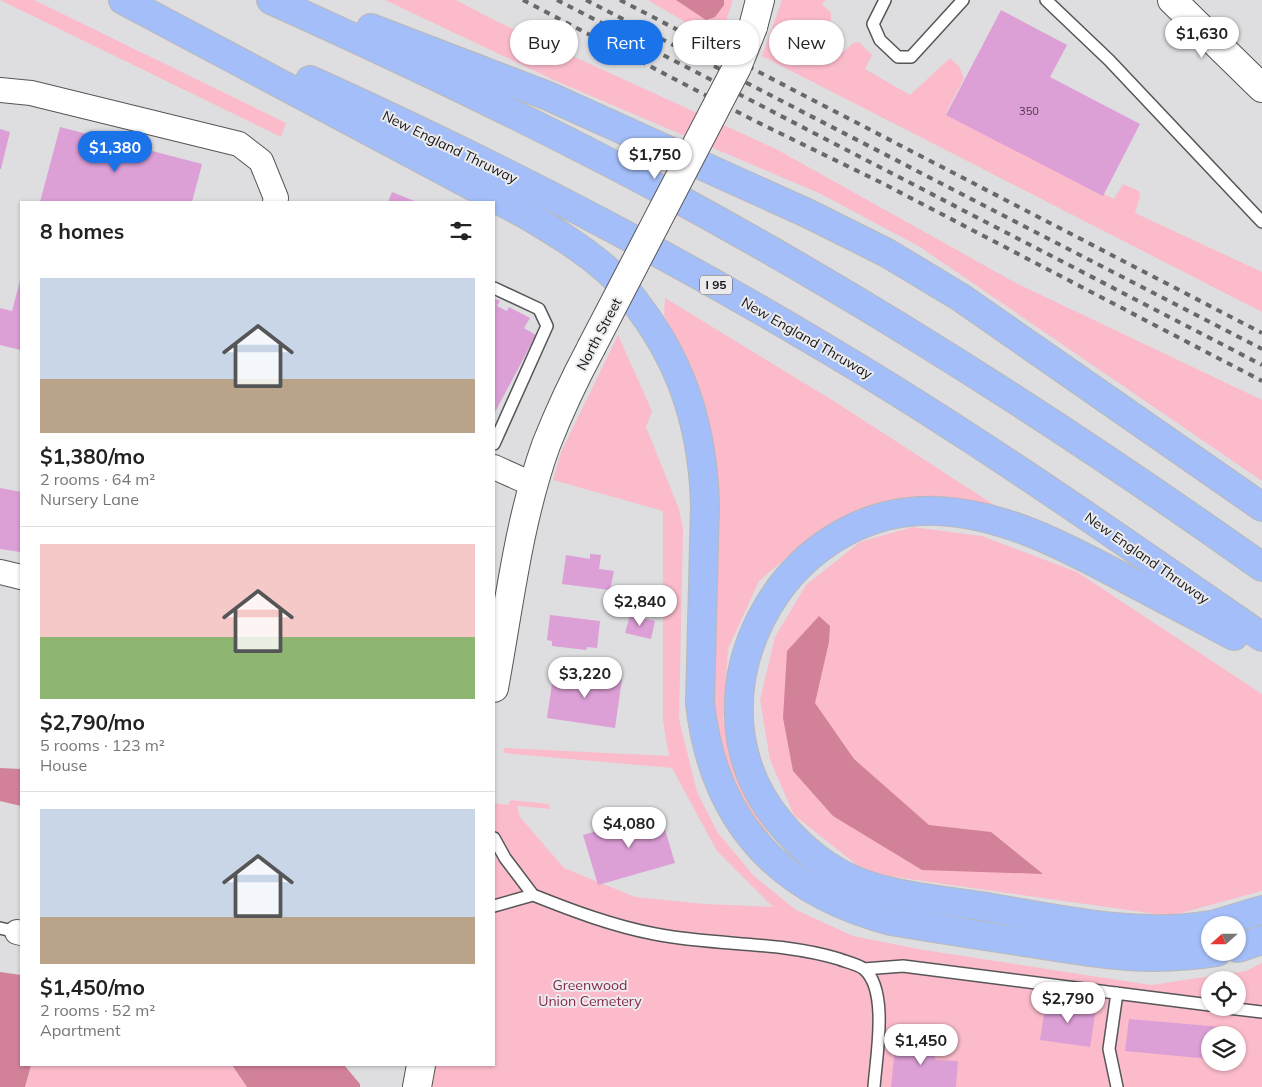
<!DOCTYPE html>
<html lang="en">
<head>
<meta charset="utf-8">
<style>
  :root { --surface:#fff; --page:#f2f2f2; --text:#222; --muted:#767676; --line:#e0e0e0; --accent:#1a73e8 }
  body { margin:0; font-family:Mulish,sans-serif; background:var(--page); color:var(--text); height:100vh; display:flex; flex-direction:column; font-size:19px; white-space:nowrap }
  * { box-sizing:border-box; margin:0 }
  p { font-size:16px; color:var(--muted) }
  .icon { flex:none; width:28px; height:28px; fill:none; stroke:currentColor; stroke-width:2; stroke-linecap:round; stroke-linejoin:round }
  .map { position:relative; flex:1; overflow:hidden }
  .panel { position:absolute; left:20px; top:201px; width:475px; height:865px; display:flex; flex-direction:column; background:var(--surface); border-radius:0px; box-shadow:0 1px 4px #0004 }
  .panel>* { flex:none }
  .hud { position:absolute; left:510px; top:20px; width:475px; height:45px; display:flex; gap:10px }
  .needle { width:32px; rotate:249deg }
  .controls { position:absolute; left:1201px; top:916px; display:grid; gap:10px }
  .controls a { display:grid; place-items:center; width:45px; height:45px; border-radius:50%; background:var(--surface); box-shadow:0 1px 4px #0004; font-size:25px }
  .price { position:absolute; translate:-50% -42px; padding:0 11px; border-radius:18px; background:#fff; color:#222; font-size:16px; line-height:32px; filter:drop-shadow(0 1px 2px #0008) }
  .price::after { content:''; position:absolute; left:50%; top:30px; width:15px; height:11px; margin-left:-8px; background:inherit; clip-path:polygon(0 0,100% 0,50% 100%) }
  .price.active { background:var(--accent); color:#fff }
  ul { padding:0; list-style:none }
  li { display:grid; align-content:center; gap:10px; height:265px; padding:0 20px }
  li+li { border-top:1px solid var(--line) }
  li span { display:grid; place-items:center; height:155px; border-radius:0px; color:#555 }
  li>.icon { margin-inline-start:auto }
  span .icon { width:90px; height:90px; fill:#fffc; stroke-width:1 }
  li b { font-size:21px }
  h2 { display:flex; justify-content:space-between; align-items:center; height:60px; padding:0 20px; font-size:21px }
  .chip { padding:0 18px; border-radius:22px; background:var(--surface); box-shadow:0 1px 4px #0004; font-size:18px; line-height:45px }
  .chip.active { background:var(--accent); color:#fff }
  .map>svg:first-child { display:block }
  .green { fill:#fbbbcb; fill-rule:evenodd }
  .forest { fill:#d28298 }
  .building { fill:#dc9fd6 }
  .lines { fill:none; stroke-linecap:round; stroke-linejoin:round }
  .service-casing { stroke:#565658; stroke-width:14 }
  .minor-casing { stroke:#565658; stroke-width:26 }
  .tertiary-casing { stroke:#565658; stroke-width:30 }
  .motorway-casing { stroke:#b9b9b9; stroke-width:30 }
  .service { stroke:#fff; stroke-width:11 }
  .minor { stroke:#fff; stroke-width:24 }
  .tertiary { stroke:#fff; stroke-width:28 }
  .motorway { stroke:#a3bef8; stroke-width:28 }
  .rail { stroke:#686869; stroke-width:4; stroke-dasharray:6 6; stroke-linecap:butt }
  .tertiary-bridge-casing { stroke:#565658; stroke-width:30; stroke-linecap:butt }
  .tertiary-bridge { stroke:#fff; stroke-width:28 }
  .labels { text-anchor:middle; stroke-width:4; stroke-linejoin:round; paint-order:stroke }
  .number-label { font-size:11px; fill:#483847 }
  .shield { fill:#ebebee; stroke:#565658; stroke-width:1 }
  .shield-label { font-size:12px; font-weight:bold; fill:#161617 }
  .street-label { font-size:14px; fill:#161617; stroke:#ebebee }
  .park-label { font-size:14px; fill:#86274a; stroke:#ebebee }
</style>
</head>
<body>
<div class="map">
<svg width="1262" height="1087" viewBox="0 0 1262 1087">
  <rect width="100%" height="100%" fill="#dedee1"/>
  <path class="green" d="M0,0h34l252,123 -5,14z
    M385,0h71l40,21 282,129 236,132 248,118v81l-342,-234 -99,-53 -265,-113z
    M648,0h85l-14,42z
    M782,0h43l-3,4 9,9v7l-10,13 21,20 11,-10 6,-1 13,13 -7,14 45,26 40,-37 9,8 5,12 -18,35 168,86 9,-15 16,7 1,6 -5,16 127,59v40l-500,-256z
    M665,298l172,105 168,109 -80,-10 -82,17 -36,21 -48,41 -31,68 -5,71 21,75 44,69 -52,-64 -16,-43 -8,-85 3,-112 -1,-115 -18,-66 -32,-64z
    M618,335l34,76 -6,16 33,82 4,20 -4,190 18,73 21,41 36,43 42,34 57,26 65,13 233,36 95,-14 16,-8v124h-845l4,-22h73v-262l14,2 3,-5 38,4 1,5 -33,-3 3,11 44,51 71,29 70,7 68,3 -56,-56 -45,-83 -169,-15 1,-5 165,8 -6,-35v-210l-110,-31 8,-28zM1210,980h28v28h-28zM1210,1035h28v27h-28z
    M912,527l70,9 95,36 185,122v197l-92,25 -303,-43 -73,-58 -24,-55 -10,-60 15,-63 31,-52 54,-43z
    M31,1065h201l15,22h-222z"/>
  <path class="forest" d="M676,0h48v5l-9,12 -9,3z
    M819,616l11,10 -1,16 -14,61 39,56 75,66 62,7 52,42 -121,-4 -89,-54 -40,-45 -10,-53 4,-67z
    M0,768l21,1v37l-21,-5z
    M0,972l21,3v90h10l-6,22h-25z
    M232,1065h112l16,19v3h-113z"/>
  <path class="building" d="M1001,10l66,35 -17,32 90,47 -37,72 -157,-81z
    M60,127l142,37 -10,38h-152z
    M0,129l10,3 -9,37h-1z
    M392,192l25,10h-29z
    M21,277v73l-21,-5v-37l12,3z
    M494,298l6,3 -3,5 10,5 2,-4 21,11 -6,10 12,7 -42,79z
    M0,488l21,4 -1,60 -20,-3z
    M590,554l11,1 -2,14 15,2 -4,19 -48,-6 4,-29 24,4z
    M636,594l23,6 -4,14 -23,-5z
    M550,615l50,6 -3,27 -10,-1 -1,3 -34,-4v-5l-5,-1z
    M630,615l25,6 -4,18 -26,-6z
    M554,670l68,9 -7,49 -68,-10z
    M660,813l15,50 -77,22 -15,-50z
    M1046,1002l50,6 -6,39 -50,-7z
    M1129,1019l92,8 -1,8h-10v24l-85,-8z
    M896,1039l40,4 -1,17 23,1 -2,26h-65z"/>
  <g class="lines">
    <defs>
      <path id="service" d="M885,0l-12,24 7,16 18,17h13l52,-57
        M1046,0l63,60 153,162
        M494,288l45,21 8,17 -53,118
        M494,838l11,20 28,37 -39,11
        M533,895c40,16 80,31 122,39 61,12 125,7 184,25 7,3 19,5 25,10 25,21 12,89 10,118
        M0,928l17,4
        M864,969l39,-3 307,39
        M1228,1008l34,4
        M1117,1087l-8,-38 8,-56"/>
      <path id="minor" d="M0,90l31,3 208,51 22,17 15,37 -1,4
        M494,467l40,18
        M0,572l21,5
        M17,932l4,1"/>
      <path id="tertiary" d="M1172,0l90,88
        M753,27l7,-27
        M494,688c15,-81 24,-165 52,-243 13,-33 28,-65 45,-97
        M417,1087l4,-22"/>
      <path id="motorway" d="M123,0l402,214c29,17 57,34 82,56 13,11 24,26 34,40 44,59 62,123 64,195l-5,198c13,117 77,188 191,218 47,8 94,15 140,22 68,11 118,20 186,9
        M271,0c140,63 278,129 413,202 200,109 392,233 578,365
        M371,28l177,68 261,118 78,39 73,44 302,210
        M310,80c177,80 350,169 517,269 150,89 292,189 435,288
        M1210,925c-77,13 -154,-7 -230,-19 -45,-7 -96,-10 -137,-31 -23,-12 -44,-30 -61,-50 -106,-122 -3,-321 156,-314 67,3 130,37 188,68 36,19 72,38 108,57
        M1212,925l50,-15
        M1238,948l24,-8"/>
    </defs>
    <use href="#service" class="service-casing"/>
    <use href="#minor" class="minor-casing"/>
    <use href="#tertiary" class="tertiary-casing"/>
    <use href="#motorway" class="motorway-casing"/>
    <use href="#service" class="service"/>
    <use href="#minor" class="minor"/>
    <use href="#tertiary" class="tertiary"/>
    <use href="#motorway" class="motorway"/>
    <path class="rail" d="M523,0l232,121 127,62 380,198
      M557,0l705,365
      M586,0l676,349
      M620,0l642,333"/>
    <defs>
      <path id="tertiary-bridge" d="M591,348l146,-281 16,-40"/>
    </defs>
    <use href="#tertiary-bridge" class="tertiary-bridge-casing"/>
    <use href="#tertiary-bridge" class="tertiary-bridge"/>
  </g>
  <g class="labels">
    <g class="number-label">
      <text x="1029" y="115">350</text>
    </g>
    <rect class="shield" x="700" y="275.5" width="32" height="19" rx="4"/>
    <g class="shield-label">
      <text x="716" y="289">I 95</text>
    </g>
    <g class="street-label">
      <text transform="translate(450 147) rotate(26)" y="5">New England Thruway</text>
      <text transform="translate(599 334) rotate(-62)" y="5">North Street</text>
      <text transform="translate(807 338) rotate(30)" y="5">New England Thruway</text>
      <text transform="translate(1147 558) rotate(35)" y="5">New England Thruway</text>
    </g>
    <g class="park-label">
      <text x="590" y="990">Greenwood<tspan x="590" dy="16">Union Cemetery</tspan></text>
    </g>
  </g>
</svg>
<div class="controls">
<a><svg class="needle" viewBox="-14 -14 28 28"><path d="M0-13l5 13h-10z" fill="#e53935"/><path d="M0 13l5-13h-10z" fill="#767676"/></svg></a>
<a><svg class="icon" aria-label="locate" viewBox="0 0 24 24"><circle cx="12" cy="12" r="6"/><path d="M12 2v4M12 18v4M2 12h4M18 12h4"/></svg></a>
<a><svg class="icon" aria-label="layers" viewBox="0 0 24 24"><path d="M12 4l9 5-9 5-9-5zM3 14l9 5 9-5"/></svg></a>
</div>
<b class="price" style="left:1202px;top:59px">$1,630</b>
<b class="price active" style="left:115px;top:173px">$1,380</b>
<b class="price" style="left:655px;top:180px">$1,750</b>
<b class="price" style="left:640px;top:627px">$2,840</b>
<b class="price" style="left:585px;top:699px">$3,220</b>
<b class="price" style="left:629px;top:849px">$4,080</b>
<b class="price" style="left:1068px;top:1024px">$2,790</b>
<b class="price" style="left:921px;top:1066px">$1,450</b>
<div class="hud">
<a class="chip">Buy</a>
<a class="chip active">Rent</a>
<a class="chip">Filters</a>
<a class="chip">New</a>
</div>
<section class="panel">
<h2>8 homes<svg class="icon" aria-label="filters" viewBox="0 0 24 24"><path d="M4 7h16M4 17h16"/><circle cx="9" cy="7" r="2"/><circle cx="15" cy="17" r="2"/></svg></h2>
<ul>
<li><span style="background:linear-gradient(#c9d6e8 65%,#b9a48a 0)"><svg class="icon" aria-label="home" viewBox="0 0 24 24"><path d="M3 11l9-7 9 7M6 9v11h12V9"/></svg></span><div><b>$1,380/mo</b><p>2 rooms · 64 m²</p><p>Nursery Lane</p></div></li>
<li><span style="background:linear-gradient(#f6c9c9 60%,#8fb573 0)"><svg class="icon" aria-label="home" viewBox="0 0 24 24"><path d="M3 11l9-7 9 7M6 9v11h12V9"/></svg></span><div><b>$2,790/mo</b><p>5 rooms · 123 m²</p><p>House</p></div></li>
<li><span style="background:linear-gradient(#c9d6e8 70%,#b9a48a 0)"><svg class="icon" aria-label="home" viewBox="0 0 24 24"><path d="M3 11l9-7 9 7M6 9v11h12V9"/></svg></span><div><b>$1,450/mo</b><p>2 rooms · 52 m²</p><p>Apartment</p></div></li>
</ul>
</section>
</div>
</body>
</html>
